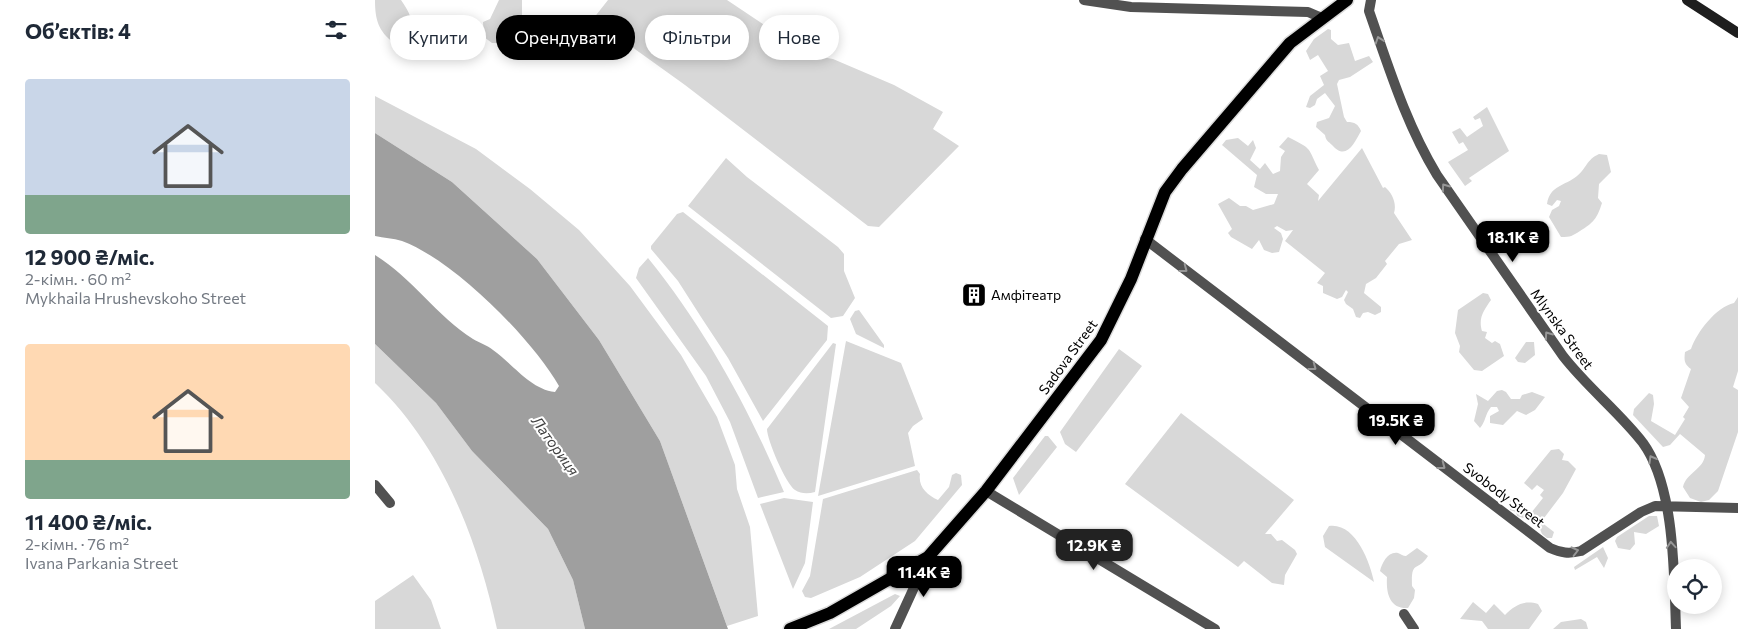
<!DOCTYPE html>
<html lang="uk">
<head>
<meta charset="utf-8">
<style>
  :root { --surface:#fff; --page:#f6f6f7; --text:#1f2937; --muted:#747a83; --accent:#000 }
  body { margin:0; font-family:Commissioner,sans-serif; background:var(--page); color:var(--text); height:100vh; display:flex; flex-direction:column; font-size:19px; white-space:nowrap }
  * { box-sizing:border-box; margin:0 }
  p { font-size:16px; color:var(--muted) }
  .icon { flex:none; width:28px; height:28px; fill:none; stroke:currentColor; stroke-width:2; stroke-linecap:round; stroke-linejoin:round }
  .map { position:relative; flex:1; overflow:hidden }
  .details { display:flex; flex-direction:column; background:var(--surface); width:375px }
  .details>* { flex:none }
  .guide { position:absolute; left:15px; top:15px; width:475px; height:45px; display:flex; gap:10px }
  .tools { position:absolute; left:1292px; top:559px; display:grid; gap:10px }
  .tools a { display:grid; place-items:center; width:55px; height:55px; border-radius:50%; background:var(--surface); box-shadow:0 2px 12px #0003; font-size:25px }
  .price { position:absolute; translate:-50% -42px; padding:0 11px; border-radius:10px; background:var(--accent); color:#fff; font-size:16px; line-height:32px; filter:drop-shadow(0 1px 2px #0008) }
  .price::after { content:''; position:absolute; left:50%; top:30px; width:15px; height:11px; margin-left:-8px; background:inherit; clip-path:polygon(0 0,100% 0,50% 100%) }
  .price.selected { background:#222; color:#fff }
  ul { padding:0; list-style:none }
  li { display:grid; align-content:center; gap:10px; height:265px; padding:0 25px }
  li span { display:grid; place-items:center; height:155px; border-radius:5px; color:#555 }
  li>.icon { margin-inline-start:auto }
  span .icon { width:90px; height:90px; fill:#fffc; stroke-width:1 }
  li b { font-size:21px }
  h2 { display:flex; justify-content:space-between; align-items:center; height:60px; padding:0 25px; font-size:21px }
  .tag { padding:0 18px; border-radius:22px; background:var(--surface); box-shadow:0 2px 12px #0003; font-size:18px; line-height:45px }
  .tag.selected { background:var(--accent); color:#fff }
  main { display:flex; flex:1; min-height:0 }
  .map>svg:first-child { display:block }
  .green { fill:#d8d8d8 }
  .water { fill:#9f9f9f }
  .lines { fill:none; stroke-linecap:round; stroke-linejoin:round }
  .primary-casing { stroke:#dbdbdb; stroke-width:15 }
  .street { stroke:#515151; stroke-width:10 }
  .secondary { stroke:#1e1e1e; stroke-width:10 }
  .primary { stroke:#000; stroke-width:12 }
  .oneway { stroke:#979797 }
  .labels { text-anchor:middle; stroke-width:4; stroke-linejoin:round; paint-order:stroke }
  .poi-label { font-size:14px; fill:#000; stroke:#fff; text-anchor:start }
  .street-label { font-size:14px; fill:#000; stroke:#fff }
  .water-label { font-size:15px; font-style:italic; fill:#404040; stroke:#fff }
</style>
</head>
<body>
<main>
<section class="details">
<h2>Об’єктів: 4<svg class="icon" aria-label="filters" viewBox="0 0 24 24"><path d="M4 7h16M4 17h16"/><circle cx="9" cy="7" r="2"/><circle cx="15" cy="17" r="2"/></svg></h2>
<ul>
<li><span style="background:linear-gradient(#c9d6e8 75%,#7fa58c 0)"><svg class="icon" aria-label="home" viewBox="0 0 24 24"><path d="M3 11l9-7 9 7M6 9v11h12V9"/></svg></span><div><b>12 900 ₴/міс.</b><p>2-кімн. · 60 m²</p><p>Mykhaila Hrushevskoho Street</p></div></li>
<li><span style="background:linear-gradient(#ffd9b3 75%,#7fa58c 0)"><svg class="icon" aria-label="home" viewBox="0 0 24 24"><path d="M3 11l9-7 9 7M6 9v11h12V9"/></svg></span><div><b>11 400 ₴/міс.</b><p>2-кімн. · 76 m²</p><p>Ivana Parkania Street</p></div></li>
</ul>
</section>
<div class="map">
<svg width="1363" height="629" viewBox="0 0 1363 629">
  <rect width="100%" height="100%" fill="#fff"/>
  <path class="green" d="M0,0h26c12,18 14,23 3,42l-10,1c-16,-12 -19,-24 -19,-43z
    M124,0h23v19l-4,11 -11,4 -5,9h-10l-8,-6 -1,-15 7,-3z
    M233,0h119l54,36 35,20 17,3 61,26 49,27 -10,17 26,17 -80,81 -11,-1 -183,-141 -92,-66z
    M953,29l3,1v9l7,6 11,-2 6,18 14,-5 4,6 -23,15 -11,3 -2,4 7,33 3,5c8,0 11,2 14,9 -7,13 -15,30 -29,14 -4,-4 -6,-4 -7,-10l-9,-8 1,-5 12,-4 6,-12 -10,-13 -8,6 -2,6 -5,3 -4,-1 4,-11 14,-11 -4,-9 8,-5 -10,-16 -8,5 -4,-9 8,-12z
    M0,96l101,53 54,40 49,41 51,56 51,69 36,62 18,48 2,24 13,38 8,89 -31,10 -67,-185 -61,-101 -62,-81 -85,-77 -77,-49z
    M1112,107l22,44 -40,27 3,3 -7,5 -17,-24 20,-12 -5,-8 -4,2 -7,-12 8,-4 7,9 16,-11 -3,-8 -5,2 -2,-3z
    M913,137c26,13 19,10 31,33l-12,14 12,11 -1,6 44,-53 21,40 2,-1c7,6 12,16 9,26l18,27 -13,4 -14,17 2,3 -11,14 -10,6 -2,9 17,14v5l-6,3 -7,-3 -5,1 -3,5 -4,-1 -3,-8 -7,-5 -2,-4 4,-8 -2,-2 -4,7 -5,2 -14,-6v-7l-6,-3 8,-10 -40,-32 8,-11 -7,1 -9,-5 -3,2 7,5 2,6 -4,13 -7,1 -8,-3 -5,-10 -7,9 -21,-12 -3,-4 4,-4 -14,-25 11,-6 11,8h6l7,4 21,-6 4,-10h-12l-12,-7 3,-12 -35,-30 4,-5 12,-2 10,8 5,-6 3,8 -6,12 10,9 5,-6 8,11 7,-3 1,-14 4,-6 -6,-4z
    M1224,154l8,1 4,17 -12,12 -1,14 4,5c-5,16 -9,20 -22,28 -8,5 -9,6 -19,6l-12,-20 3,-7 7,-4 2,-5 -4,-1 -5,6 -5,-2c3,-19 18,-18 30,-28 10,-8 9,-16 22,-22z
    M351,158l21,19 91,70 6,7v17l11,27 -12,18 -12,2 -143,-112z
    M308,212l145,114 -1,14 -64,81 -35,-63 -27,-41 -23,-36 -27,-32v-3l26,-32z
    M273,258c58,72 100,149 136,234l-26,6 -28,-76 -24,-46 -70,-98 3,-10z
    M1108,293l5,1 3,6c-7,10 -13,18 -9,31l5,1 -2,6 7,5 3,-2 5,3 4,12 -22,15 -8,-1 -15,-18 1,-6 -5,-13 3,-23z
    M1363,297v74l-5,16 5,3v42l-20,59 -9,9 -8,2 -11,-4 -7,-11c3,-14 21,-18 22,-32l-25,-21 -10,11 -7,2 -30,-32 1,-6 15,-16 4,2 1,9 -3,17 24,14 10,-16 -2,-2 6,-10 -8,-9 10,-29c-7,-5 -7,-9 -6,-17l6,-3c6,-17 25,-42 43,-46z
    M484,310l25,35v3l-28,-14 -6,-15 5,-8z
    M471,341l55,22 22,56 -10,7 -5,7 7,33 -97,30z
    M1151,342h8l1,13 -10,8 -7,-1 -3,-4z
    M458,343l3,1 -1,7 -20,141c-7,2 -14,2 -20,-2 -9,-6 -28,-50 -28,-61z
    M0,344l61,59 36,48 76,78 25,51 12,49h-88c-19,-88 -55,-183 -122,-246z
    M744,349l23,17 -66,86 -11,-8 -5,-12z
    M1127,390l4,2 5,7h9l2,-4 10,-3 13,5 -10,13 -9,5 -9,-4 -14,14 -13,-2v-7l9,-5 -2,-4h-6c-6,7 -5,14 -11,21l-6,-7 4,-17 -2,-10 12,7 9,-10z
    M806,413l113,87 -29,34h6l6,7 5,-1 13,10 2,4 -12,21 -1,10 -12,-2 -28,-22 -6,6 -113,-83z
    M670,436h3l9,11 -38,48 -6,-17z
    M1184,449l5,5 -2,6 6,1 8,8 -13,24 -22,29 13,10 -2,6h-5l-5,-4 -5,-12 -20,-6 -1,-4 -6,-2v-10l18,15 3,-2 12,-15 -3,-3 4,-5 -7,-5 -5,5 -8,-7 27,-33z
    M542,470l3,4c-2,13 7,21 18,26l11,-13 3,-12 4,-2 5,2 1,10 -47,56 -55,36 -49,21 -6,-1 -3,-6 8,-15 13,-77z
    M409,498l29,4 -8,61 -12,26 -33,-85z
    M1274,516h8l2,10 -13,8 -12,-2 1,12 -5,6 -12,-2 -3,-7 2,-4z
    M954,526c26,-4 41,36 45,56l-49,-35 -2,-11z
    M1228,547l5,11 -4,10 -7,-11 -22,13 -1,-3z
    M1042,548l11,8c-11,17 -17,3 -16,30l3,4 -1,8 -6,10c-19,1 -22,-16 -21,-31l-7,-6c2,-8 8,-20 18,-18 3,1 5,3 8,3z
    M38,575l18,25 10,29h-66v-28z
    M520,594l5,2 -9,10 -35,23h-27z
    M1098,602l13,11 8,-9 11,11c10,-10 19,-15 33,-11l4,7 -13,18h-41l-6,-8 -22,-2z
    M1206,619l5,3 2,7h-35l8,-7z"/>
  <path class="water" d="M0,133l77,49 85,77 62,81 61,101 68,188h-143l-12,-49 -25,-51 -76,-78 -36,-48 -61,-59v-89c37,23 62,61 98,84 7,4 14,6 20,11 20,14 37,39 62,42l4,-6c-27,-47 -105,-126 -157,-145 -9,-3 -18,-3 -27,-5z"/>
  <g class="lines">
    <defs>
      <path id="primary" d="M415,629l40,-16 98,-56 58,-66 115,-151 30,-61 34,-87 17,-23 108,-126 57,-43"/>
    </defs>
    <use href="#primary" class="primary-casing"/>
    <path class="street" d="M709,0l47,7 177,5 14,6
      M996,0l-2,11c20,57 37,113 68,164l126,181c24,31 57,57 80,87 32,44 31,132 33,186
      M770,239l405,309c11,5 19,6 31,3l60,-39 14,-6 83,2
      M0,485l15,18
      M611,491l229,138
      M1029,614l10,15
      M520,629l33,-72"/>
    <path class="secondary" d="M1312,0l51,33"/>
    <use href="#primary" class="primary"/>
  </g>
  <defs><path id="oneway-chevron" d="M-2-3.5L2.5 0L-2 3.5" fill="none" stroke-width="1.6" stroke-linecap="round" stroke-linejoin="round" transform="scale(1.25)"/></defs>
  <g class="oneway">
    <use href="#oneway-chevron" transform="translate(1004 40) rotate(-109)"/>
    <use href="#oneway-chevron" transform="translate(1070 187) rotate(-125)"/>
    <use href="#oneway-chevron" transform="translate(809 269) rotate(37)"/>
    <use href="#oneway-chevron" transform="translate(1173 335) rotate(-125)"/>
    <use href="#oneway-chevron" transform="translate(938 367) rotate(37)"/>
    <use href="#oneway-chevron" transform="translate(1277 459) rotate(-120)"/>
    <use href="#oneway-chevron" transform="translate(1067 466) rotate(37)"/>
    <use href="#oneway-chevron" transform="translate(1296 545) rotate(-94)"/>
    <use href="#oneway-chevron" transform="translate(1200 551) rotate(-14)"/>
  </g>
  <defs>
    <symbol id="building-square" viewBox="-11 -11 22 22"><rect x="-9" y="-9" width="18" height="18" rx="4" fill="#000" stroke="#fff"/><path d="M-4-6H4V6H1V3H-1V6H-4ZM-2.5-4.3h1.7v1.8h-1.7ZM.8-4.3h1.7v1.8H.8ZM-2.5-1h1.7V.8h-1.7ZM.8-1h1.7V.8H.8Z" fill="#fff"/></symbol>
  </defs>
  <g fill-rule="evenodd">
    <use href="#building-square" x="585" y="281" width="28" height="28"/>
  </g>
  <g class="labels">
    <g class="poi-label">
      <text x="616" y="300">Амфітеатр</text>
    </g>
    <g class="street-label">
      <text transform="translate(1187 329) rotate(54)" y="5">Mlynska Street</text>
      <text transform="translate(693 357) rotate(-54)" y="5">Sadova Street</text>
      <text transform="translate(1129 495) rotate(37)" y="5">Svobody Street</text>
    </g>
    <g class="water-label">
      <text transform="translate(180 446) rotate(54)" y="5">Латориця</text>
    </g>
  </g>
</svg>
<div class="tools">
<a><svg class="icon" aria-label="locate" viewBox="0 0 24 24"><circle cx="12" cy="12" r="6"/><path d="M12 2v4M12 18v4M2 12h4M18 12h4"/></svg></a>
</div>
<b class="price" style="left:1138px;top:263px">18.1K ₴</b>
<b class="price" style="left:1021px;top:446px">19.5K ₴</b>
<b class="price selected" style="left:719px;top:571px">12.9K ₴</b>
<b class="price" style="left:549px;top:598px">11.4K ₴</b>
<div class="guide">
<a class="tag">Купити</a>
<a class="tag selected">Орендувати</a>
<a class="tag">Фільтри</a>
<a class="tag">Нове</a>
</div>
</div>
</main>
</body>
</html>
